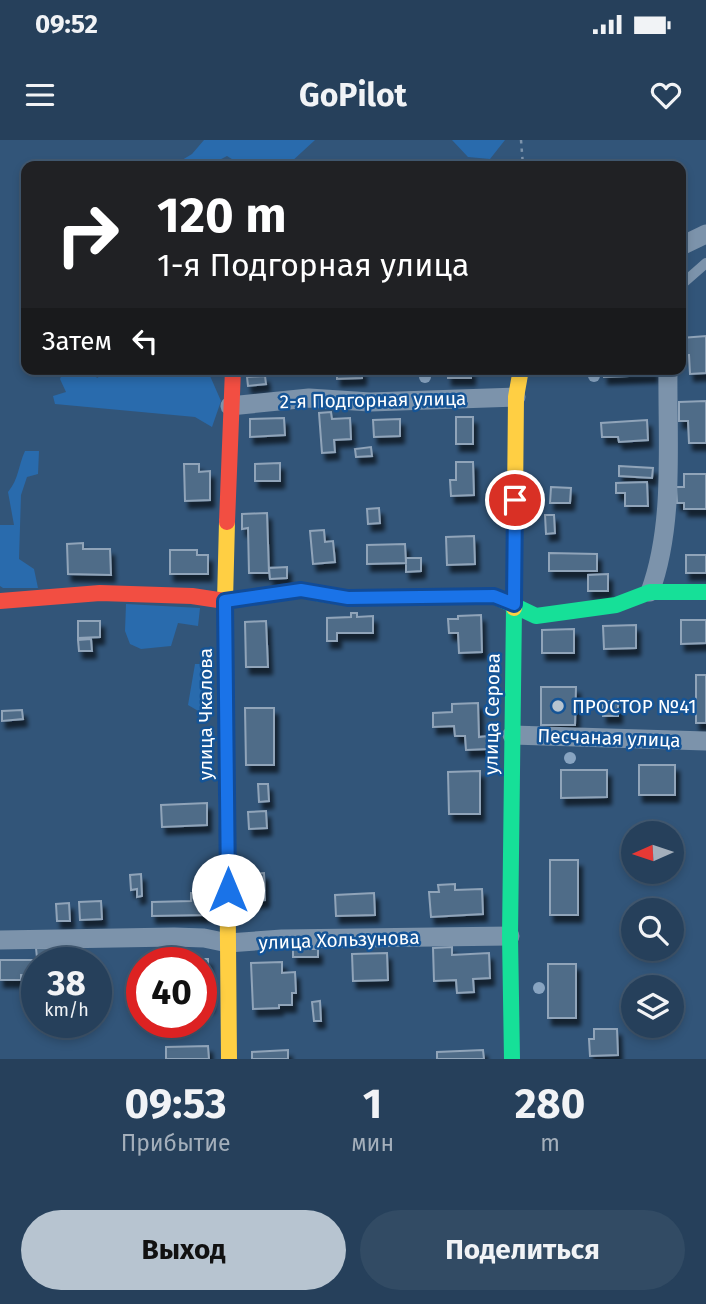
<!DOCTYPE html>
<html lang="ru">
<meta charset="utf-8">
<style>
body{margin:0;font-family:"Fira Sans",sans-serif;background:#324b64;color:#f1f3f6;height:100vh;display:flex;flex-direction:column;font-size:26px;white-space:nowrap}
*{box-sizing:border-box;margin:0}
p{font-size:23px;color:#a4afbb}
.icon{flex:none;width:38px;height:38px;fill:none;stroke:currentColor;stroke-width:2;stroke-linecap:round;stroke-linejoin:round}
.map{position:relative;height:919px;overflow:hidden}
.details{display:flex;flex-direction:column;background:#26405b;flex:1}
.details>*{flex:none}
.top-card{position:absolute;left:21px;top:21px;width:665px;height:214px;border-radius:14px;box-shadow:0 4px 10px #0003,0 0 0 2px #425971;background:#202124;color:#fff;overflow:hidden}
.needle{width:46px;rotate:267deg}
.buttons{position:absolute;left:621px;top:681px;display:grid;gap:14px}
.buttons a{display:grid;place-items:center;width:63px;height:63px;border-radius:50%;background:#26405b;box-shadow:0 4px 10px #0003,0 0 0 2px #425971;font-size:35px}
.speed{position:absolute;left:21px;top:807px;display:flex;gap:14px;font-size:35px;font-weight:700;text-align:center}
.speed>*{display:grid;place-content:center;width:91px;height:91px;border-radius:50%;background:#26405b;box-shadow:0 4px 10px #0003,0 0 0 2px #425971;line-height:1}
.speed small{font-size:18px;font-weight:400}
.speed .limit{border:10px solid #d22;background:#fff;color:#111}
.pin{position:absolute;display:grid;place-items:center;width:60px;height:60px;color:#fff;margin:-30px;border:4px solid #fff;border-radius:50%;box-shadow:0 2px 7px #0007}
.me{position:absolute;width:77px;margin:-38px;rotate:0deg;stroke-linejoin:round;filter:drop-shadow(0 0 5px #0008)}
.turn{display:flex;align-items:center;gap:24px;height:147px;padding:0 21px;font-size:32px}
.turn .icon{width:91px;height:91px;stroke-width:2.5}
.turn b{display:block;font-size:49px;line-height:60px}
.then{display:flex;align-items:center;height:66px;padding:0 21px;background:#0003;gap:14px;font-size:26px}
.eta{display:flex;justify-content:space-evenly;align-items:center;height:119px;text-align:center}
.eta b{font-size:42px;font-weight:700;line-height:49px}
.cta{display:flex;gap:14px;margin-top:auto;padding:14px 21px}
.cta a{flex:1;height:80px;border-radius:42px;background:#b7c4d0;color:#111;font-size:28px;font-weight:700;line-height:80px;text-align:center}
.cta a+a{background:#324b64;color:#f1f3f6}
.status{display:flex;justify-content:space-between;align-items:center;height:49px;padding:0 35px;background:#26405b;direction:ltr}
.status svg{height:19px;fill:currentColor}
header{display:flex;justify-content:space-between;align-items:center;height:91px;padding:0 21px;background:#26405b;font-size:32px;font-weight:700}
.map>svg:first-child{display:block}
.green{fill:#296bad}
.building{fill:#506c88;stroke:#90a4b9;stroke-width:2;filter:url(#shadow)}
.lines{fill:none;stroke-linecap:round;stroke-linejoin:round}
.path{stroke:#7c93ab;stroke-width:2.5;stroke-dasharray:3.5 5;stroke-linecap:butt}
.lane{stroke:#7c93ab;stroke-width:10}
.street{stroke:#7c93ab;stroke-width:19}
.fast{stroke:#16e098;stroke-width:16}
.slow{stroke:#ffcf43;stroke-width:16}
.jam{stroke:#f24e42;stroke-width:16}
.tree{fill:#88a4c1}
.route-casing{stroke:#114b97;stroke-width:18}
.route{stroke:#1a73e8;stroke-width:12}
.poi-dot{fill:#b7c4d0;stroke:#155496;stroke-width:2.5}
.labels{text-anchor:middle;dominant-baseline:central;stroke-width:5;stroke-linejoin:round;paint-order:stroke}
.street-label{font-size:19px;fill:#fff;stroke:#155496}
.poi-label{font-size:19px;fill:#fff;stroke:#155496;text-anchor:start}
</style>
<div class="status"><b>09:52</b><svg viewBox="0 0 49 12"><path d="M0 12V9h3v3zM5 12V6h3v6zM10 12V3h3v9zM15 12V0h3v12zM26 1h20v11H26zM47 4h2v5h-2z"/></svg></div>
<header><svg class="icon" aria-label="menu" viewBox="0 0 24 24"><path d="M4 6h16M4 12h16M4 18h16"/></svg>GoPilot<svg class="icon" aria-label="heart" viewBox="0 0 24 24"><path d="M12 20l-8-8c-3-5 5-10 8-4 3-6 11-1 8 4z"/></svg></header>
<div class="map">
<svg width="706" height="919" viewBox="0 0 706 919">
<defs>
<filter id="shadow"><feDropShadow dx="4" dy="7" stdDeviation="2" flood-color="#0009"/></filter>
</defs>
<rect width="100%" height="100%" fill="#325579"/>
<!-- green -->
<path class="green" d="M204 0H315L290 23 273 26H231L235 21 227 16 208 26H172L192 14Z
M452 0H505L490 19 468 17Z
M64 229H90L97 238 111 229H207L221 261 212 287 195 277 55 264 53 256 66 252 60 239Z
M25 311H39L38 334 27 337 21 355 19 419 34 429 38 448H3L0 446V385H14L8 352C19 339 18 326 25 311Z
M126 464 200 468 198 486 178 483 171 506 141 509 130 504 125 491Z
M195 524H211L213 571 200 572 188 565Z"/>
<!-- building -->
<path class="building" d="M706 196V233L690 234 689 215H681V198Z
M337 229H362V238L337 239Z
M448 229H471V238H448Z
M604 229H653V235L604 237Z
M265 236 266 244 248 246 247 237Z
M706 261V303H689L688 281H679V262Z
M331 272 332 279 350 278 351 299 334 300 335 312 322 313 319 273Z
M456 277H473V304H456Z
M284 278 285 295 250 297V279Z
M400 279V296L374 297 373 280Z
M647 280 648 300 619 302 618 297H602L601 283Z
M371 307 372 316 356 317 355 309Z
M456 322H473L474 355 451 356 450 340H456Z
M280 323V341H255V324Z
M184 324H199V332L210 331V360L185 361Z
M619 326 653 328 652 338 619 336Z
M684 334H706V369H684V363H677L676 347H684Z
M647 342 648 366H625V353H616V343Z
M551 347 571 348 570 363H550Z
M379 368 380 383 368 384 367 369Z
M267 373 269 433H249L248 388 242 389V374Z
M545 375H554L555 393 546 394Z
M324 390 325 402 333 401 335 422 313 424 310 391Z
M474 396 475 424 447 425 446 397Z
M83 403V409H110L111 435 68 434 67 404Z
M405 404 406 423 367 424V405Z
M170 410H197V415H208V434H170Z
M549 413 597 414V431H549Z
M686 415H706V433H686Z
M406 418H421V431L406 432Z
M287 427V438L270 439 269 428Z
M608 434V451H588V435Z
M351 473H357V477L373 476V493H337V501H327V478L351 477Z
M481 475 482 512 459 513 458 493H449L448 479H458V476Z
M681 480H706V503L681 504Z
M78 481H100V497L78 498Z
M266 481 268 527H246L245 482Z
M636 485V508L604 509 603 486Z
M574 489V513H542V490Z
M91 499 92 511H79L78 500Z
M696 535H706V583H696Z
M541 547H576L575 585H541Z
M603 561H618V576H603Z
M478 563 479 597 487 596 488 609 466 610 465 596H455L454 586 433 587V573L452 572V564Z
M245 568H274V625H246Z
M22 570 23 579 2 581V571Z
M639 625H675V655H639Z
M561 630H607V657L561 658Z
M480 631V674H449L448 632Z
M258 644H268L269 661 259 662Z
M207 663V685L162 687 161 665Z
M266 671 267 688 249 689 248 672Z
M550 720H578V775H550Z
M264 733 265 760 249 761 248 734Z
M141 734 142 756 137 757V749L131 750 130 735Z
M455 744V750L482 749 483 774 431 777 429 752H439L438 745Z
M191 753H204L205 775 152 776V762L191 761Z
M374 753 375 775 336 776 335 755Z
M101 761 102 779 80 780 79 762Z
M69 763 70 781H57L56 764Z
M452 807V815L489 813 490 838 473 839 474 852 457 853 456 840 434 841 433 808Z
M36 808H52V817L37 818Z
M293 809H318V817H293Z
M387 813 388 840 353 841 352 814Z
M185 819H208V845H201V822H185Z
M0 820H37V835H21V840H0Z
M282 822V833L295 832 296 853H292V865H279V868L253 869 251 823Z
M548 824H576V878H548Z
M201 849H209L210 865 201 866Z
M320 861 321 881H314L312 862Z
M594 889H617L618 915 590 916 589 899H594Z
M208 906 209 919H166V907Z
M288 910V919H252V912Z
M483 910 484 919H437V912Z"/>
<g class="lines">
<!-- path -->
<path class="path" d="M521 0 523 26"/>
<!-- lane -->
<path class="lane" d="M681 145 706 123"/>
<!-- street -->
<path class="street" d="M681 106 706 94
M230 266 309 258 370 262 516 257
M650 452C675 384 667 301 668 229
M512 595 706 601
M0 800 174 797 204 798 228 803 282 799 510 796"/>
<!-- fast -->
<path class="fast" d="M317 453 348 458 494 456 536 476 616 465 650 452H706
M512 919 510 796 514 468"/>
<!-- slow -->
<path class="slow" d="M227 382 225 461 229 919
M514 468 516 257 521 229"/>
<!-- jam -->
<path class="jam" d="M227 382 233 229
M0 461 100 453 192 456 225 461 301 450 317 453"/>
</g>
<!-- trees -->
<g class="tree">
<circle cx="594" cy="236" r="6"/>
<circle cx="425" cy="237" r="6"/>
<circle cx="570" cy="618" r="6"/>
<circle cx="539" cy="848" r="6"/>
</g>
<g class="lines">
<!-- route casing -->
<g class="route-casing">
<path id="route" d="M228 750 225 461 301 450 348 458 494 456 514 464 515 360"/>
</g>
<!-- route -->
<use href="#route" class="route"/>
</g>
<!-- markers -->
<circle class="poi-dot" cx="558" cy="566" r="7"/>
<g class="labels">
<!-- street labels -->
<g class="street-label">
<text transform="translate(373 260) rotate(-1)">2-я Подгорная улица</text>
<text transform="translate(205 574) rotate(-90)">улица Чкалова</text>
<text transform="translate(492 574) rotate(-89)">улица Серова</text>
<text transform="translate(609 598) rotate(2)">Песчаная улица</text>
<text transform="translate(339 800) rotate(-2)">улица Хользунова</text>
</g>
<!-- poi labels -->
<g class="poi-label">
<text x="572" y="566">ПРОСТОР №41</text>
</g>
</g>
</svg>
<div class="buttons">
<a><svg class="needle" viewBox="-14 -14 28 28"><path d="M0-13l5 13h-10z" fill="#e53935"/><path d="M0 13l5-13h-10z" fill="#a4afbb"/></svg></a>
<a><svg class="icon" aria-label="search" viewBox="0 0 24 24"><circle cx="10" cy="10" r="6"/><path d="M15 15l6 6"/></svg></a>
<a><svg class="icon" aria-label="layers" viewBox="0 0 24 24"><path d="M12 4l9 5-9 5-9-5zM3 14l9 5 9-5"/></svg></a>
</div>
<div class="speed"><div>38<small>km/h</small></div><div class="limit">40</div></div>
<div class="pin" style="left:515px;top:360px;background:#d93025"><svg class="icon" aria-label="arrive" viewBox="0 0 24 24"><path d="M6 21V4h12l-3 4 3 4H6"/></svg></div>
<svg class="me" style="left:228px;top:750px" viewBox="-20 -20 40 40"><circle r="19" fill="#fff"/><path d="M0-13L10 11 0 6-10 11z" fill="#1a73e8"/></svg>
<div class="top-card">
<div class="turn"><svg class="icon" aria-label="right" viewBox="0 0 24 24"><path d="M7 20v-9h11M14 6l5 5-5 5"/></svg><div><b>120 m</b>1-я Подгорная улица</div></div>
<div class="then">Затем<svg class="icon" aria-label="left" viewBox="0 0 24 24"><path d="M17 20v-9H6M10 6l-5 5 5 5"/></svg></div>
</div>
</div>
<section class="details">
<div class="eta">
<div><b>09:53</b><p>Прибытие</p></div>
<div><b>1</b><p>мин</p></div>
<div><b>280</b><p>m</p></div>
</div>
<div class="cta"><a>Выход</a><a>Поделиться</a></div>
</section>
